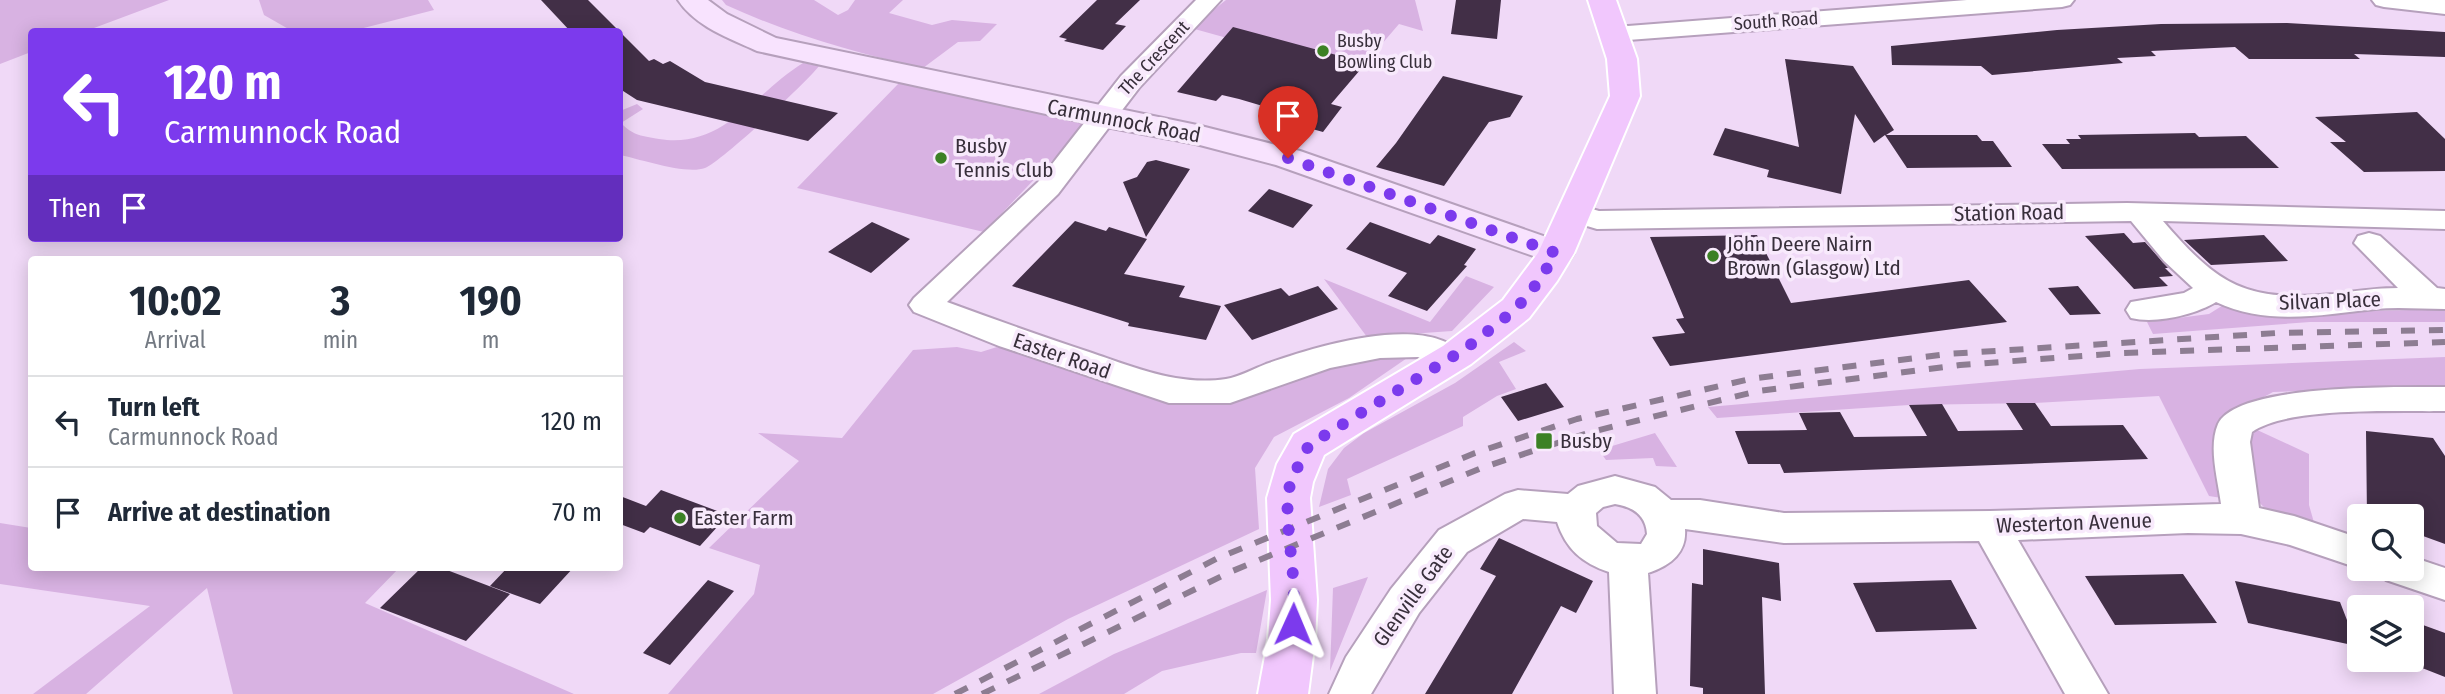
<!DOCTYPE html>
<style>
body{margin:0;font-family:"Fira Sans Condensed",sans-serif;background:#f2f2f3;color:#1f2937;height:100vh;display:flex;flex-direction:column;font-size:26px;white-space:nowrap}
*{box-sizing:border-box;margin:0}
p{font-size:23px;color:#747a83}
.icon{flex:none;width:38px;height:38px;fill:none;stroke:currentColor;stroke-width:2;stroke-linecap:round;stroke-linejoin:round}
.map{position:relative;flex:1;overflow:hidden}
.panel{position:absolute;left:28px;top:256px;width:595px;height:315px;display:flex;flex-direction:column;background:#fff;border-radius:7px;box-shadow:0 4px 18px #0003}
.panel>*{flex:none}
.guide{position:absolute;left:28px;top:28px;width:595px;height:214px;border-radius:7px;box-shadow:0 4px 18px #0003;background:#7c3aed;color:#fff;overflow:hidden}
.fabs{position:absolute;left:2347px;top:504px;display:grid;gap:14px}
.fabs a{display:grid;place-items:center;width:77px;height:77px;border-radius:7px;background:#fff;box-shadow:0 4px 18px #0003;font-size:35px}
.pin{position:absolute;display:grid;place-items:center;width:60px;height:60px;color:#fff;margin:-72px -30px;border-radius:50% 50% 50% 0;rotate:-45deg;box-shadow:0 0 7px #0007}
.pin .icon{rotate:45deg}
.me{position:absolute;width:77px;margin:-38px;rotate:1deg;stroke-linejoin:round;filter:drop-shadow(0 0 5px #0008)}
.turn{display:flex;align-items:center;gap:24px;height:147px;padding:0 21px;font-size:32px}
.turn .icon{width:91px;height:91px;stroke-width:2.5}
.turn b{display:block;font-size:49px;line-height:60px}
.then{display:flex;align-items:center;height:66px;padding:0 21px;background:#0003;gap:14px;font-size:26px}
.eta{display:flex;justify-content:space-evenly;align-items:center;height:119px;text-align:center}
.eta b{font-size:42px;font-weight:700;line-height:49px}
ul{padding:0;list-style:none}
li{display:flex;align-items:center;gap:21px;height:91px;padding:0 21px;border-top:2px solid #e0e1e3}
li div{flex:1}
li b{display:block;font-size:26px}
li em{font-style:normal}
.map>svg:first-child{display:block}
.green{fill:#d8b2e2}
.building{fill:#422f47}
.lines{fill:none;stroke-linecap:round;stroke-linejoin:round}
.street-casing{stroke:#b6a0bc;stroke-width:4}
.secondary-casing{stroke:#b6a0bc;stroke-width:4}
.primary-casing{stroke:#fff;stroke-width:4}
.street{fill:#fff;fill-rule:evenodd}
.secondary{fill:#f8e3fe;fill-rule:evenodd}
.primary{fill:#f1c7fd;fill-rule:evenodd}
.rail{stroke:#8d7d92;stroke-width:6;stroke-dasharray:14 14;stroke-linecap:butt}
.route{stroke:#7c3aed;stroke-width:12;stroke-dasharray:0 21.6}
.poi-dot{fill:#3c8125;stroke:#f8eafc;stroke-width:2.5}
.labels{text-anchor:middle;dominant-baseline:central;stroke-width:7;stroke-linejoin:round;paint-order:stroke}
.far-street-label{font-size:18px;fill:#382f3b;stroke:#f8eafc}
.far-poi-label{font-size:18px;fill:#382f3b;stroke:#f8eafc;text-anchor:start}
.street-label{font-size:21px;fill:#382f3b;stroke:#f8eafc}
.poi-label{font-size:21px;fill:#382f3b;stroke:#f8eafc;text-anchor:start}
</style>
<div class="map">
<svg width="2445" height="694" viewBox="0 0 2445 694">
<rect width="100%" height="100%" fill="#f0d9f7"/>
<!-- green -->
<path class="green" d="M0 0H169L86 31 32 32 31 52 0 64Z
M259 0H428L434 10 348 32 292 31 264 15Z
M722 0H814L838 15 848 10 855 0H903L889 13 932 25 952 20 997 24 980 41 958 42 923 68C856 53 789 34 726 5Z
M1226 0H1415L1423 31 1399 24 1356 74 1191 28Z
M803 63 819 66C807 82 721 162 705 168 686 175 640 159 620 155V111L637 104 643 109 621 123C633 136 643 136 659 139 722 150 756 92 803 63Z
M899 83 1085 122 1084 127 984 232 797 188Z
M1466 276 1494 287 1452 331 1367 337 1324 279 1430 322Z
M2225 304 2342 312 2445 309V322H2310L2153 334 2147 322 2209 314Z
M1514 342 1526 351 1499 362 1516 389 1497 396 1463 417V426L1347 479 1351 495 1319 507 1328 469 1344 448 1364 433 1455 383Z
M957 347 981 352 997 347 1039 357 1150 396 1315 373 1372 358 1410 356 1349 398 1274 437 1255 468 1259 529 1068 619 933 694H668L754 594 760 565 709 548 799 461 758 433 842 438 913 350Z
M2445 357V387L2273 392 2238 411 2228 499 2209 496 2159 396 2035 403 1909 405 1717 418 1708 407 2140 369Z
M2255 429 2309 454V505L2315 526C2301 521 2280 518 2268 510 2243 493 2244 454 2255 429Z
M1655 433 1677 467 1656 466 1653 458 1606 460 1599 450Z
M0 523 31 528 32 567H400L365 603 574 694H233L207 588 86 694H33L150 606 0 584Z
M1368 577 1330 671 1333 588Z
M1267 590 1256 653H1241L1162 671 1124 694H1039L1114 654Z"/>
<!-- building -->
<path class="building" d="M541 0H588L649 61 654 59 663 64 670 61 705 82 838 113 808 141 637 100 620 89V32H571Z
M1097 0H1140L1115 24 1126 26 1103 50 1064 41 1067 39 1059 37Z
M1456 0H1501L1497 39 1451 34Z
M2287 23 2445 32V57L2354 54 2360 59H2249L2235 47 2151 51 2156 56 2117 58 2123 63 1992 75 1981 66 1892 65 1891 46 2057 30 2161 24Z
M1233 27 1366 63 1331 104 1342 107 1323 132 1284 121 1290 114 1239 99 1222 95 1216 101 1177 92Z
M1785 59 1853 66 1894 130 1886 135H1977L1982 141H1993L2012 167 1907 168 1885 135 1874 143 1855 114 1841 194 1767 177 1769 170 1713 155 1725 128 1799 147Z
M1443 76 1523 96 1510 117 1489 122 1444 186 1376 167 1396 143Z
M2417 112 2445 139V171L2364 172 2330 142H2346L2315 117Z
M2195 133 2199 137 2246 136 2279 168 2062 169 2042 144H2070L2066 139H2081L2078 135Z
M1156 160 1190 169 1146 237 1123 182 1137 177 1147 162Z
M1269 189 1313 205 1293 228 1248 211Z
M1075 221 1106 231 1109 227 1147 239 1124 274 1185 286 1179 297 1221 306 1206 340 1128 326 1129 323 1012 286Z
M872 222 910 239 871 273 828 252Z
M1370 222 1430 244 1438 235 1476 249 1464 265 1467 266 1427 311 1388 296 1407 273 1346 249Z
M2124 233 2133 243 2145 242 2168 268H2165L2173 276 2159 277 2168 286 2134 289 2085 236Z
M1757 235 1791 303 1969 280 2007 322 1670 366 1652 337 1685 333 1676 319 1684 318 1650 237Z
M2264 235 2288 261 2211 265 2184 240Z
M1318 286 1338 309 1252 340 1224 305 1281 288 1289 296Z
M2078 286 2101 314 2070 315 2048 288Z
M1546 383 1564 407 1518 421 1501 397Z
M2006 403H2035L2051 426 2123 425 2148 459 1784 473 1780 464H1748L1735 431 1807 430 1799 413 1840 412 1854 437 1927 436 1909 405 1942 404 1958 431 2023 430Z
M2366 431 2433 438 2445 456V544L2412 532V516H2367Z
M661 490 728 515 700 546 650 527 644 533 620 524V496L646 506Z
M1499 538 1593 581 1576 613 1561 606 1512 694H1425L1496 576 1480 569Z
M1703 549 1779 563 1781 601 1762 597 1765 694H1703V688L1690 686 1692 583 1703 585Z
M422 567H439L510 594 466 641 380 608Z
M508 567H574L540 604 490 586Z
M2183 574 2217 623 2115 625 2085 576Z
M708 580 734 591 670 665 643 653Z
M1951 580 1977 629 1876 632 1853 583Z
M2235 581 2340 602 2357 646 2248 623Z
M2412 621 2445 633V677L2412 664Z"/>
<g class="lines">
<!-- street casing -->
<g class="street-casing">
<path id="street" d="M1196 0H1221L1139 88 1058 194 947 302C996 320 1044 337 1092 353 1136 368 1179 386 1226 379 1239 377 1253 369 1266 364 1311 348 1435 308 1466 360L1461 368 1449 372 1418 357 1380 358 1330 368 1230 403H1169L999 346 914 312 909 305 914 298 1038 182 1121 76Z
M1967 0H2074L2070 5 2062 7 1615 41 1606 39 1603 34 1606 29 1615 27Z
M2372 0H2445V14L2384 7 2376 5Z
M2127 203 2445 211V229L2163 221C2219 286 2246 302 2333 294 2355 291 2376 288 2398 288L2354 243 2358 236 2369 233 2380 236 2437 288 2445 289V309C2422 309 2398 307 2375 309 2322 315 2267 326 2216 302 2194 315 2156 324 2131 318L2126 310 2131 302 2184 293 2193 288 2164 261 2131 221 1597 229 1564 219 1559 213 1564 207 1574 204 1599 211Z
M2445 387V411C2398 412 2288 406 2252 432L2250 442 2259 508 2294 516 2359 538 2361 569 2290 545 2241 534 2188 533 2018 540 2108 694H2065L1979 541 1784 543 1685 529C1687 554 1669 566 1648 573L1656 694H1614L1609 572C1582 563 1566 549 1557 522L1523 519 1467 552 1419 613 1371 694H1329L1346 657 1391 589 1439 530 1505 494 1518 490 1568 494 1578 486 1615 476 1655 487 1671 500H1700L1784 513 1990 511 2221 504C2218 480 2208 447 2218 424 2237 383 2403 387 2445 387ZM1615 504C1633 507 1646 515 1647 534L1641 544 1617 543 1597 526 1596 513 1603 507Z
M2412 557 2445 568V600L2386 580 2381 569H2412Z"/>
</g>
<!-- secondary casing -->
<g class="secondary-casing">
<path id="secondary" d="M678 0H708L727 14 776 38 1197 125 1300 151 1569 245 1574 253 1569 261 1556 264 1276 165 1196 144 1101 126 757 51C729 38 696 27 678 0Z"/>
</g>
<!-- primary casing -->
<g class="primary-casing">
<path id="primary" d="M1588 0H1616L1637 59 1640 96 1574 253 1557 281 1529 318 1471 364 1324 455 1313 482 1310 498 1317 600 1315 640 1308 694H1258L1268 640 1271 600 1267 498 1277 464 1294 434 1443 346 1503 300 1538 253 1610 96 1607 59Z"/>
</g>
<!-- street -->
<use href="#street" class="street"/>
<!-- secondary -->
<use href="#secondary" class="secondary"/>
<!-- primary -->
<use href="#primary" class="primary"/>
<!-- rail -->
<path class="rail" d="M955 694 1218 558 1475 453 1577 419 1750 379 1947 354 2277 333 2445 330
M982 694 1230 572 1484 467 1591 432 1758 391 1960 365 2122 353 2445 342"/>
</g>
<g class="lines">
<!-- route -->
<path class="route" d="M1288 158 1556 253 1539 281 1516 309 1465 349 1309 445 1290 482 1287 514 1294 586 1293 624"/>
</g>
<!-- markers -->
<g class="poi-dot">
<circle cx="1323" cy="51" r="7"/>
<circle cx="941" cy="158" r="7"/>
<circle cx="1713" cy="256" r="7"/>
<rect x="1535" y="432" width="18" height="18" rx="3.5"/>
<circle cx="680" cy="518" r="7"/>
</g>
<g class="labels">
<!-- far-street labels -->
<g class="far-street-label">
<text transform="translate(1776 21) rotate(-4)">South Road</text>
<text transform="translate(1154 58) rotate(-47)">The Crescent</text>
</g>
<!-- far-poi labels -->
<g class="far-poi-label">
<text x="1337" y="41">Busby<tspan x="1337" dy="21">Bowling Club</tspan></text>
</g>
<!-- street labels -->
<g class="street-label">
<text transform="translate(1124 121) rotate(11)">Carmunnock Road</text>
<text transform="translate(2009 213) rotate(-1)">Station Road</text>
<text transform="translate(2330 301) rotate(-2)">Silvan Place</text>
<text transform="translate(1062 356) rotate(19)">Easter Road</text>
<text transform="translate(2074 523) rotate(-2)">Westerton Avenue</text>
<text transform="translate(1413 596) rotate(-54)">Glenville Gate</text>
</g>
<!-- poi labels -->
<g class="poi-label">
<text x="955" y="146">Busby<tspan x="955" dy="24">Tennis Club</tspan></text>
<text x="1727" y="244">John Deere Nairn<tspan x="1727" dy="24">Brown (Glasgow) Ltd</tspan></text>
<text x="1560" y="441">Busby</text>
<text x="694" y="518">Easter Farm</text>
</g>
</g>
</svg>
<div class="fabs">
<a><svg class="icon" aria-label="search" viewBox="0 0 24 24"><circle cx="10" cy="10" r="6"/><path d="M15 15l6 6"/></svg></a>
<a><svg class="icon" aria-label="layers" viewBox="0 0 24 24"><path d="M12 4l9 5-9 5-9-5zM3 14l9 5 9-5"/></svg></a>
</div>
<div class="pin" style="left:1288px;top:158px;background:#d93025"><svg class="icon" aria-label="arrive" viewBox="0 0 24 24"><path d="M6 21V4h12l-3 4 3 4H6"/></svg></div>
<svg class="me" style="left:1293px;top:624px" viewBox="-20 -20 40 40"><path d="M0-17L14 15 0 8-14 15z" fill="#7c3aed" stroke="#fff" stroke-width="4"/></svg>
<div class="guide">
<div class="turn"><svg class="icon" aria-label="left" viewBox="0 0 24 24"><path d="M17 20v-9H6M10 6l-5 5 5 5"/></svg><div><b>120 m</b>Carmunnock Road</div></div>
<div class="then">Then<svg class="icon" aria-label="arrive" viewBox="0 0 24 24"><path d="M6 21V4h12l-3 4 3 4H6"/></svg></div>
</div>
<section class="panel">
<div class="eta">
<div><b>10:02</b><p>Arrival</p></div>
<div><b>3</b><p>min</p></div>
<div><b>190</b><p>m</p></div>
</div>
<ul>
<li><svg class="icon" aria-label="left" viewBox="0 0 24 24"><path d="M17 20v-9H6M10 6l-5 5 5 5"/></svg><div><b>Turn left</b><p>Carmunnock Road</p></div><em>120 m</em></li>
<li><svg class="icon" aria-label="arrive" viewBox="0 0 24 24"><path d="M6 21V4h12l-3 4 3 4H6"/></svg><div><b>Arrive at destination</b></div><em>70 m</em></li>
</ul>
</section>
</div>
